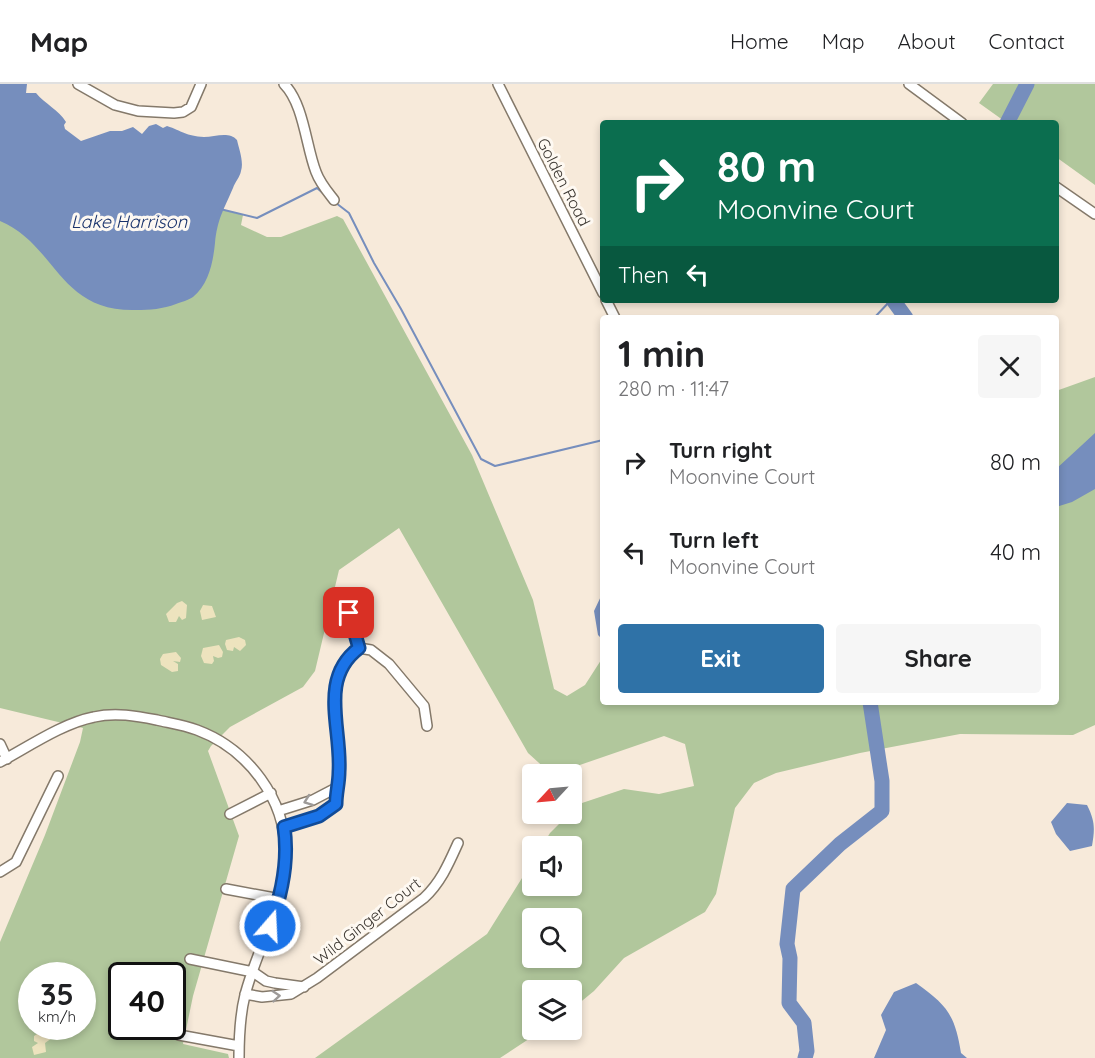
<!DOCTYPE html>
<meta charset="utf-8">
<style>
body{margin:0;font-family:Quicksand,sans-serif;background:#f6f6f6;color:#202124;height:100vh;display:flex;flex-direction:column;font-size:22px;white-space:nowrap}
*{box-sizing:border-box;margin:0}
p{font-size:20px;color:#757577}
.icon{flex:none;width:33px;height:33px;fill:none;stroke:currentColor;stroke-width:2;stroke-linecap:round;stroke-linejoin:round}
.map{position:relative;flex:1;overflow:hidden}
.side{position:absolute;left:600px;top:231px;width:459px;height:390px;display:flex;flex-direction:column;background:#fff;border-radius:6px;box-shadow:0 3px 9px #0003}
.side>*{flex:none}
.top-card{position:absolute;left:600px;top:36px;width:459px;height:183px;border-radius:6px;box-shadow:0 3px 9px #0003;background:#0b6e4f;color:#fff;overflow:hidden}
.needle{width:39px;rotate:244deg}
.tools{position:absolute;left:522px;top:680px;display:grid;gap:12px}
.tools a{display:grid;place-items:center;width:60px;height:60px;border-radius:6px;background:#fff;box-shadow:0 3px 9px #0003;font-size:30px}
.speed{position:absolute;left:18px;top:878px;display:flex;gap:12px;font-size:30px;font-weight:700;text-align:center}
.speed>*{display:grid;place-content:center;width:78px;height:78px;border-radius:50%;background:#fff;box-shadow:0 3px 9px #0003;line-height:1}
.speed small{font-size:15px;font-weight:400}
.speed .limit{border:3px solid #111;border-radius:9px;background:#fff;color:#111}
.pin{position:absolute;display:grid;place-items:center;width:51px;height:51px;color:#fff;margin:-26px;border-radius:12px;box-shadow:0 3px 9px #0006}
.me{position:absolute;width:66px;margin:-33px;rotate:19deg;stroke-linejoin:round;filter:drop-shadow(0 0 4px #0008)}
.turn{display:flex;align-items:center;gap:21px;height:126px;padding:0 18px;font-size:27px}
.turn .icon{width:78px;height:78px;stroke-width:2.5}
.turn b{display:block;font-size:42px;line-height:51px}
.then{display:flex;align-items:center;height:57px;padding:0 18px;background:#0003;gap:12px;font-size:22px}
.round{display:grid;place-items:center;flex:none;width:63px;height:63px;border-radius:6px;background:#f6f6f6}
.head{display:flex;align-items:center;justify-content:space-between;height:102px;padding:0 18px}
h1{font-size:36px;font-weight:700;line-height:45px}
.cta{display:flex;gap:12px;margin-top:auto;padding:12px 18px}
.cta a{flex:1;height:69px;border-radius:6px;background:#2f72a7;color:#fff;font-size:24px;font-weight:700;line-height:69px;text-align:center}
.cta a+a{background:#f6f6f6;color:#202124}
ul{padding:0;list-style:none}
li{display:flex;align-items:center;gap:18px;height:90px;padding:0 18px}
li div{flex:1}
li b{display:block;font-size:22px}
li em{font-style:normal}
header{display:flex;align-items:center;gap:36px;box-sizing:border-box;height:84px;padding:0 30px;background:#fff;border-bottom:2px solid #e0e0e0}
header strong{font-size:28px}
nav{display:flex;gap:33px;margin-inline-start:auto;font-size:21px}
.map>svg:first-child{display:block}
.green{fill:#b1c79c;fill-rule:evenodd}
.sand{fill:#ede3be}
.water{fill:#768ebd}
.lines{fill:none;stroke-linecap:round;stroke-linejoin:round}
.stream{stroke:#768ebd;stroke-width:2}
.river{stroke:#768ebd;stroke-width:15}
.minor-casing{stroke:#84796a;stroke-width:12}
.minor{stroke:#fff;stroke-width:9}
.oneway{stroke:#9d9a98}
.route-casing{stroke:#114b97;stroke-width:15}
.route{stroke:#1a73e8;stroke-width:10}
.labels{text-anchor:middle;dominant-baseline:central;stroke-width:6;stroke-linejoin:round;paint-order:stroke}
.street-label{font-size:16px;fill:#3b3630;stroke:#fef9f2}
.water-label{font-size:18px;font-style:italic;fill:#18326c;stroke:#fef9f2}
</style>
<header>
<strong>Map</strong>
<nav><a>Home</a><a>Map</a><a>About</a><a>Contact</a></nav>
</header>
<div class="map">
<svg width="1095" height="974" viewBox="0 0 1095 974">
<rect width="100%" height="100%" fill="#f7eada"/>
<!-- green -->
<path class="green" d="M993 0H1095V101L1056 73V39H1007L979 19Z
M0 72 243 131 241 141 267 153H281L337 132 343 135 472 371 533 516 554 605 567 612 585 601 603 573V618H1056V307L1095 293V641L1073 651 960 650 860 669 776 689 754 699 735 724 716 810 705 828 624 874 594 907 572 925V906H532V945H544L500 974H315L487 850 532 778V801H572V762H542L550 749 579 720 624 705 659 710 694 702 685 660 664 652 574 683 549 688 528 669 399 444 339 486 315 587 303 603 230 643 211 662 208 667 239 752 193 912 183 960 228 970 229 974H0V858L45 751 80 658 83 644 0 624ZM532 834H572V873H532ZM32 891H82V942H32ZM122 891H172V942H122Z"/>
<!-- sand -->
<path class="sand" d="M182 517 187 521 186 534 182 536 179 532 176 538H169L166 530 177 519Z
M203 521 212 522 216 533 202 536 200 527Z
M239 553 245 556 246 561 240 567 234 563 233 567 227 566 225 560 226 556Z
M219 561 223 568 222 573 218 574 213 572 214 577 212 580 204 579 201 572 203 564Z
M176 568 181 574 180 578 173 577 178 580V587L172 588 161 581 160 575 163 570Z
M45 945 51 947 52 954 45 959 46 968 34 971 32 963 38 959 34 957V952Z"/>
<!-- water -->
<path class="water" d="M0 0H27L26 9H36C45 20 59 26 66 38L64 41 65 45 81 57 110 47H122L133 43 142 50 149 42 156 40 163 44 167 42C182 47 186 52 204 53 215 53 229 47 237 56 239 65 244 78 241 87 240 93 235 98 233 104 224 125 217 136 215 159 213 178 209 200 193 213 189 216 181 218 176 220 163 225 150 226 136 226 58 228 57 161 0 137Z
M1095 349V405L1072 418 1056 423V385Z
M603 508V556L598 551 594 527Z
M1067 719 1087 721C1095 737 1095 744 1092 762L1070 767 1056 750 1051 738Z
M916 899C947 921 955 931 961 969L967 974H874L886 946 881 931 894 908Z"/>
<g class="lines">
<!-- stream -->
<path class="stream" d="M336 119 349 129 374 179 401 225 481 375 495 382 603 356
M220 125 257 134 317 104 324 110
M874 234 891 216"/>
<!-- river -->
<path class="river" d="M1007 39 1027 0
M893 216 906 234
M805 974 807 967 804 939 789 919 790 874 787 860 793 805 840 760 882 727V697L870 618"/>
<!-- minor casing -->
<g class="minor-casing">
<path id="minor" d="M78 0 115 21 138 27 174 29 183 28 191 23 201 0
M284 0C304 20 306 63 316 88 320 99 327 107 334 116
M498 0 603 209
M909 0 962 39
M1056 103 1095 130
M606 216 615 234
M344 512 359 564
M0 660 7 675
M0 678C28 663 63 639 94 633 115 628 137 632 157 636 170 639 184 641 197 646 248 665 287 716 285 771 283 826 258 861 245 911 240 931 239 953 239 974
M278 727 313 716 336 704
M230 730 271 709
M284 743 319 732 336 720C336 709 339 699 339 688 342 644 318 595 359 564L371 566 389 580 424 622 427 642
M0 788 16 778 58 692
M226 805 280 815
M190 875 253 888 266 897 275 899 304 903
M245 910 262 913 291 910 317 894 424 814C441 798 449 779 458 759
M179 951 239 962"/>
</g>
<!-- minor -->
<use href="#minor" class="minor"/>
</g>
<!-- one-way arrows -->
<defs><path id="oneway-chevron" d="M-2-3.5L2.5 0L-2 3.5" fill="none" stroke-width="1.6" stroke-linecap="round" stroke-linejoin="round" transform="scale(1.5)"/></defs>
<g class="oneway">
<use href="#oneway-chevron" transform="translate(308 717) rotate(160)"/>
<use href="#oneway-chevron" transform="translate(276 912) rotate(-5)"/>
</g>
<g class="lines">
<!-- route casing -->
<g class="route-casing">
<path id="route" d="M270 842C282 810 289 777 284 743L319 732 336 720C336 709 339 699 339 688 342 644 318 595 359 564L349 529"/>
</g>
<!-- route -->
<use href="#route" class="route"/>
</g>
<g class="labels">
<!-- street labels -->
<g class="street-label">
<text transform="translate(564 98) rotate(63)">Golden Road</text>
<text transform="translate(367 837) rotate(-38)">Wild Ginger Court</text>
</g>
<!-- water labels -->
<g class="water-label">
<text x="129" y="137">Lake Harrison</text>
</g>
</g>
</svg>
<div class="tools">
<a><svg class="needle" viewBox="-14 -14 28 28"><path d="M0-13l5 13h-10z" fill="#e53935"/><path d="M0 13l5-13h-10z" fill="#757577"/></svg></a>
<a><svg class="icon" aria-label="sound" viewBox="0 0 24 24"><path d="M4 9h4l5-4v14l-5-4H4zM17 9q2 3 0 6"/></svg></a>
<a><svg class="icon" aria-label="search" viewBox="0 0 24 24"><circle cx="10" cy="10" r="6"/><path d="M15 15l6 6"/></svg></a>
<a><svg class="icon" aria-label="layers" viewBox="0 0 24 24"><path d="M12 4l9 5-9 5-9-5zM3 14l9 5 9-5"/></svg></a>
</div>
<div class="speed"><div>35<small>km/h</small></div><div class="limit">40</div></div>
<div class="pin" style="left:349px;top:529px;background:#d93025"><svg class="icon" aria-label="arrive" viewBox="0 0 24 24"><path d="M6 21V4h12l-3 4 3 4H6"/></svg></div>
<svg class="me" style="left:270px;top:842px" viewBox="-20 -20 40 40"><circle r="17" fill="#1a73e8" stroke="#fff" stroke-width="3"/><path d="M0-11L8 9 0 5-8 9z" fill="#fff"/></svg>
<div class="top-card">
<div class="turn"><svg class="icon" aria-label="right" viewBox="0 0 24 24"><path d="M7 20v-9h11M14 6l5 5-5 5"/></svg><div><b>80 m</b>Moonvine Court</div></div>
<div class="then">Then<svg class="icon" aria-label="left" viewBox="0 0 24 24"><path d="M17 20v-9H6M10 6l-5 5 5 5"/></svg></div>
</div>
<section class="side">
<div class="head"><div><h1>1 min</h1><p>280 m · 11:47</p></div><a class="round"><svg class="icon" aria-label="close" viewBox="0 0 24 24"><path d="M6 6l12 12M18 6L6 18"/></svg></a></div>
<ul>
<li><svg class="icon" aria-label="right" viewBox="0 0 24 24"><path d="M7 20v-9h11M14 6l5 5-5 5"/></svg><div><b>Turn right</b><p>Moonvine Court</p></div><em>80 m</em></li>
<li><svg class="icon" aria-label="left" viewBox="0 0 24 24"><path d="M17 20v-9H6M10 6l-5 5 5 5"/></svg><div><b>Turn left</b><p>Moonvine Court</p></div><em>40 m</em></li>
</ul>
<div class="cta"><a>Exit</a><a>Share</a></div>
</section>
</div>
